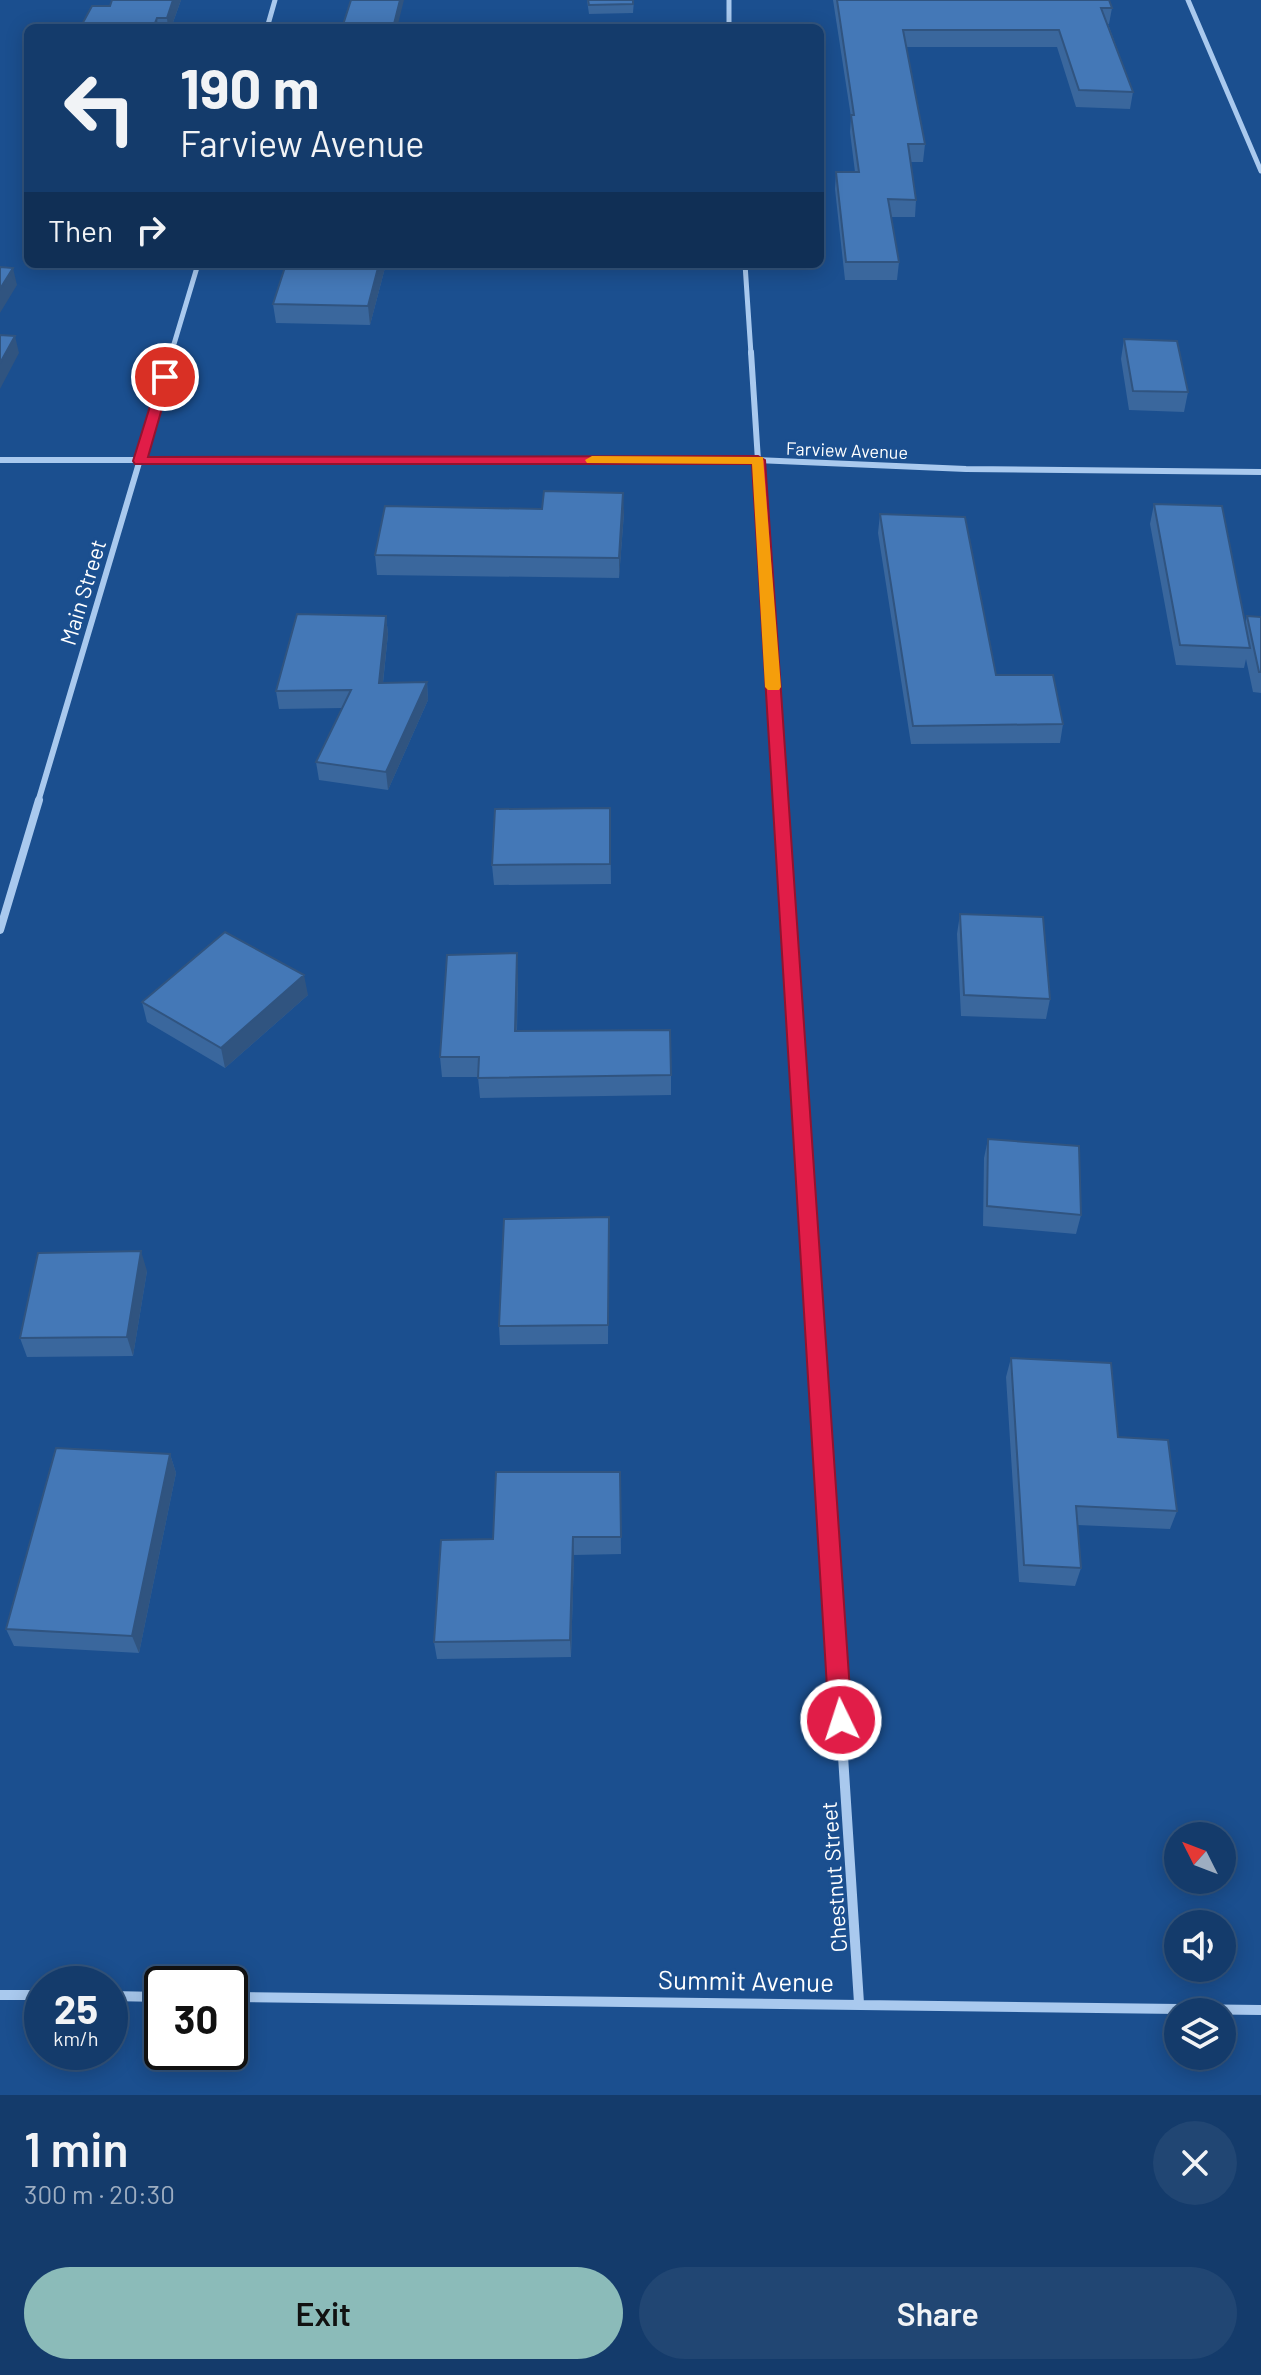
<!DOCTYPE html>
<meta charset="utf-8">
<style>
body{margin:0;font-family:Barlow,sans-serif;background:#214673;color:#f1f3f6;height:100vh;display:flex;flex-direction:column;font-size:30px;white-space:nowrap}
*{box-sizing:border-box;margin:0}
p{font-size:26px;color:#9dadc1}
.icon{flex:none;width:44px;height:44px;fill:none;stroke:currentColor;stroke-width:2;stroke-linecap:round;stroke-linejoin:round}
.map{position:relative;height:2095px;overflow:hidden}
.side{display:flex;flex-direction:column;background:#143b6b;flex:1}
.side>*{flex:none}
.banner{position:absolute;left:24px;top:24px;width:800px;height:244px;border-radius:12px;box-shadow:0 4px 20px #0003,0 0 0 2px #33557e;background:#143b6b;color:#f1f3f6;overflow:hidden}
.needle{width:52px;rotate:312deg}
.controls{position:absolute;left:1164px;top:1822px;display:grid;gap:16px}
.controls a{display:grid;place-items:center;width:72px;height:72px;border-radius:50%;background:#143b6b;box-shadow:0 4px 20px #0003,0 0 0 2px #33557e;font-size:40px}
.speed{position:absolute;left:24px;top:1966px;display:flex;gap:16px;font-size:40px;font-weight:700;text-align:center}
.speed>*{display:grid;place-content:center;width:104px;height:104px;border-radius:50%;background:#143b6b;box-shadow:0 4px 20px #0003,0 0 0 2px #33557e;line-height:1}
.speed small{font-size:20px;font-weight:400}
.speed .limit{border:4px solid #111;border-radius:12px;background:#fff;color:#111}
.pin{position:absolute;display:grid;place-items:center;width:68px;height:68px;color:#fff;margin:-34px;border:4px solid #fff;border-radius:50%;box-shadow:0 2px 8px #0007}
.me{position:absolute;width:88px;margin:-44px;rotate:356deg;stroke-linejoin:round;filter:drop-shadow(0 0 6px #0008)}
.turn{display:flex;align-items:center;gap:28px;height:168px;padding:0 24px;font-size:36px}
.turn .icon{width:104px;height:104px;stroke-width:2.5}
.turn b{display:block;font-size:56px;line-height:68px}
.then{display:flex;align-items:center;height:76px;padding:0 24px;background:#0003;gap:16px;font-size:30px}
.round{display:grid;place-items:center;flex:none;width:84px;height:84px;border-radius:42px;background:#214673}
.overview{display:flex;align-items:center;justify-content:space-between;height:136px;padding:0 24px}
h1{font-size:48px;font-weight:600;line-height:60px}
.cta{display:flex;gap:16px;margin-top:auto;padding:16px 24px}
.cta a{flex:1;height:92px;border-radius:48px;background:#8bbbb9;color:#111;font-size:32px;font-weight:600;line-height:92px;text-align:center}
.cta a+a{background:#214673;color:#f1f3f6}
.map>svg:first-child{display:block}
.lines{fill:none;stroke-linecap:round;stroke-linejoin:round}
.street-far3{stroke:#a9c9ee;stroke-width:5}
.street-far2{stroke:#a9c9ee;stroke-width:6}
.street-far1{stroke:#a9c9ee;stroke-width:8}
.street{stroke:#a9c9ee;stroke-width:10}
.wall{fill:#3a679d}
.shaded-wall{fill:#305480}
.building{fill:#4478b7;stroke:#305480;stroke-width:2}
.route{fill:#e11d48;stroke:#92132f;stroke-width:2}
.slow{fill:#f59e0b}
.labels{text-anchor:middle;dominant-baseline:central;stroke-width:6;stroke-linejoin:round;paint-order:stroke}
.far-street-label{font-size:18px;fill:#fff;stroke:#1b4f8f}
.street-label{font-size:22px;fill:#fff;stroke:#1b4f8f}
.near-street-label{font-size:26px;fill:#fff;stroke:#1b4f8f}
</style>
<div class="map">
<svg width="1261" height="2095" viewBox="0 0 1261 2095">
<rect width="100%" height="100%" fill="#1b4f8f"/>
<g class="lines">
<!-- street-far3 -->
<path class="street-far3" d="M729 0V28
M1188 0 1261 171
M267 28 275 0
M745 264 751 354
M171 354 198 264"/>
<!-- street-far2 -->
<path class="street-far2" d="M751 352 780 802
M0 460H758L966 469 1261 472
M38 802 172 352"/>
<!-- street-far1 -->
<path class="street-far1" d="M780 800 818 1372
M0 930 39 800"/>
<!-- street -->
<path class="street" d="M818 1370 859 2003
M0 1995H42
M110 1996 162 1997
M230 1997 1261 2010"/>
</g>
<!-- wall -->
<path class="wall" d="M181 0 171 28H80L110 6Z
M587 0H634L633 13 589 14Z
M833 0H1109L1112 8 1109 24H1108L1133 92 1130 109 1076 107 1057 47H906L925 144 923 162H910L916 200 915 217H891L899 262 897 280H845L835 189 836 172H855L850 132 851 117Z
M386 264 370 325 276 323 273 304Z
M1124 339 1188 392 1184 412 1129 410 1121 359Z
M1154 504 1245 624 1247 616 1261 617V693L1253 692 1246 659 1244 668 1176 665 1150 524Z
M542 509 624 513 619 578 377 575 375 555Z
M880 514 996 675 1063 724 1060 743 911 744 878 533Z
M386 616 388 634 383 683 427 682 428 700 388 790 319 780 316 762 343 708 279 709 276 691Z
M610 808 611 884 494 885 492 865Z
M960 914 1050 999 1046 1019 961 1016 957 934Z
M518 974 517 1031 671 1075V1095L480 1098 478 1077H442L440 1057Z
M308 995 225 1068 147 1022 142 1002Z
M988 1139 1081 1215 1076 1234 983 1226 984 1158Z
M609 1217 608 1344 500 1345 499 1326Z
M147 1271 133 1356 27 1357 20 1338Z
M1011 1358 1118 1437 1177 1511 1170 1529 1077 1525 1081 1568 1075 1586 1019 1582 1006 1377Z
M170 1454 176 1473 139 1653 14 1646 6 1629Z
M620 1472 621 1554 574 1555 571 1657 437 1659 434 1642 493 1539Z"/>
<!-- shaded-wall -->
<path class="shaded-wall" d="M173 0H181L171 28H168L167 18Z
M400 0H404L397 28H393Z
M157 18 158 28H153Z
M379 264H386L370 325 368 306Z
M13 268 17 285 0 313V289Z
M15 336 19 353 0 389V363Z
M623 493 624 513 619 578V558Z
M386 616 388 634 381 700 379 683Z
M427 682 428 700 388 790 386 772Z
M517 953 518 974 516 1051 515 1031Z
M304 975 308 995 225 1068 221 1048Z
M141 1251 147 1271 133 1356 127 1337Z
M170 1454 176 1473 139 1653 132 1636Z
M573 1537 574 1555 571 1657 570 1640Z"/>
<!-- building -->
<path class="building" d="M112 0H173L167 18H157L153 28H80L92 6H110Z
M351 0H400L393 28H342Z
M588 0H633V4L589 5Z
M837 0H1109L1112 8H1101L1133 92 1079 90 1059 30H903L925 144H908L916 200 888 199 899 262H846L836 172H859L851 115H854Z
M286 264H379L368 306 273 304Z
M0 267 13 268 0 289Z
M0 335 15 336 0 363Z
M1124 339 1177 341 1188 392 1133 391Z
M544 491 623 493 619 558 375 555 385 506 542 509Z
M1154 504 1222 506 1250 648 1180 645Z
M880 514 965 517 996 675H1053L1063 724 913 726Z
M297 614 386 616 379 683 427 682 386 772 316 762 351 690 276 691Z
M1247 616 1261 617V672H1259Z
M610 808V864L492 865 495 809Z
M960 914 1043 917 1050 999 964 995Z
M225 932 304 975 221 1048 142 1002Z
M517 953 515 1031 670 1030 671 1075 478 1078 479 1057H440L447 955Z
M988 1139 1079 1146 1081 1215 987 1206Z
M609 1217 608 1325 499 1326 504 1219Z
M141 1251 127 1337 20 1338 38 1253Z
M1011 1358 1111 1363 1118 1437 1168 1440 1177 1511 1076 1506 1081 1568 1024 1565Z
M56 1448 170 1454 132 1636 6 1629Z
M496 1472H620L621 1537H573L570 1640 434 1642 441 1540 493 1539Z"/>
<!-- route -->
<path class="route" d="M160 374 171 377 148 457 758 456 765 460 852 1720 849 1728 841 1731 832 1728 829 1720 752 464H135L133 461Z"/>
<!-- slow -->
<path class="slow" d="M592 456 763 457 781 687 779 690H768L765 687 752 464 587 463 585 460Z"/>
<g class="labels">
<!-- far-street labels -->
<g class="far-street-label">
<text transform="translate(847 450) rotate(2)">Farview Avenue</text>
</g>
<!-- street labels -->
<g class="street-label">
<text transform="translate(82 592) rotate(-73)">Main Street</text>
<text transform="translate(833 1877) rotate(-94)">Chestnut Street</text>
</g>
<!-- near-street labels -->
<g class="near-street-label">
<text transform="translate(746 1980) rotate(1)">Summit Avenue</text>
</g>
</g>
</svg>
<div class="controls">
<a><svg class="needle" viewBox="-14 -14 28 28"><path d="M0-13l5 13h-10z" fill="#e53935"/><path d="M0 13l5-13h-10z" fill="#9dadc1"/></svg></a>
<a><svg class="icon" aria-label="sound" viewBox="0 0 24 24"><path d="M4 9h4l5-4v14l-5-4H4zM17 9q2 3 0 6"/></svg></a>
<a><svg class="icon" aria-label="layers" viewBox="0 0 24 24"><path d="M12 4l9 5-9 5-9-5zM3 14l9 5 9-5"/></svg></a>
</div>
<div class="speed"><div>25<small>km/h</small></div><div class="limit">30</div></div>
<div class="pin" style="left:165px;top:377px;background:#d93025"><svg class="icon" aria-label="arrive" viewBox="0 0 24 24"><path d="M6 21V4h12l-3 4 3 4H6"/></svg></div>
<svg class="me" style="left:841px;top:1720px" viewBox="-20 -20 40 40"><circle r="17" fill="#e11d48" stroke="#fff" stroke-width="3"/><path d="M0-11L8 9 0 5-8 9z" fill="#fff"/></svg>
<div class="banner">
<div class="turn"><svg class="icon" aria-label="left" viewBox="0 0 24 24"><path d="M17 20v-9H6M10 6l-5 5 5 5"/></svg><div><b>190 m</b>Farview Avenue</div></div>
<div class="then">Then<svg class="icon" aria-label="right" viewBox="0 0 24 24"><path d="M7 20v-9h11M14 6l5 5-5 5"/></svg></div>
</div>
</div>
<section class="side">
<div class="overview"><div><h1>1 min</h1><p>300 m · 20:30</p></div><a class="round"><svg class="icon" aria-label="close" viewBox="0 0 24 24"><path d="M6 6l12 12M18 6L6 18"/></svg></a></div>
<div class="cta"><a>Exit</a><a>Share</a></div>
</section>
